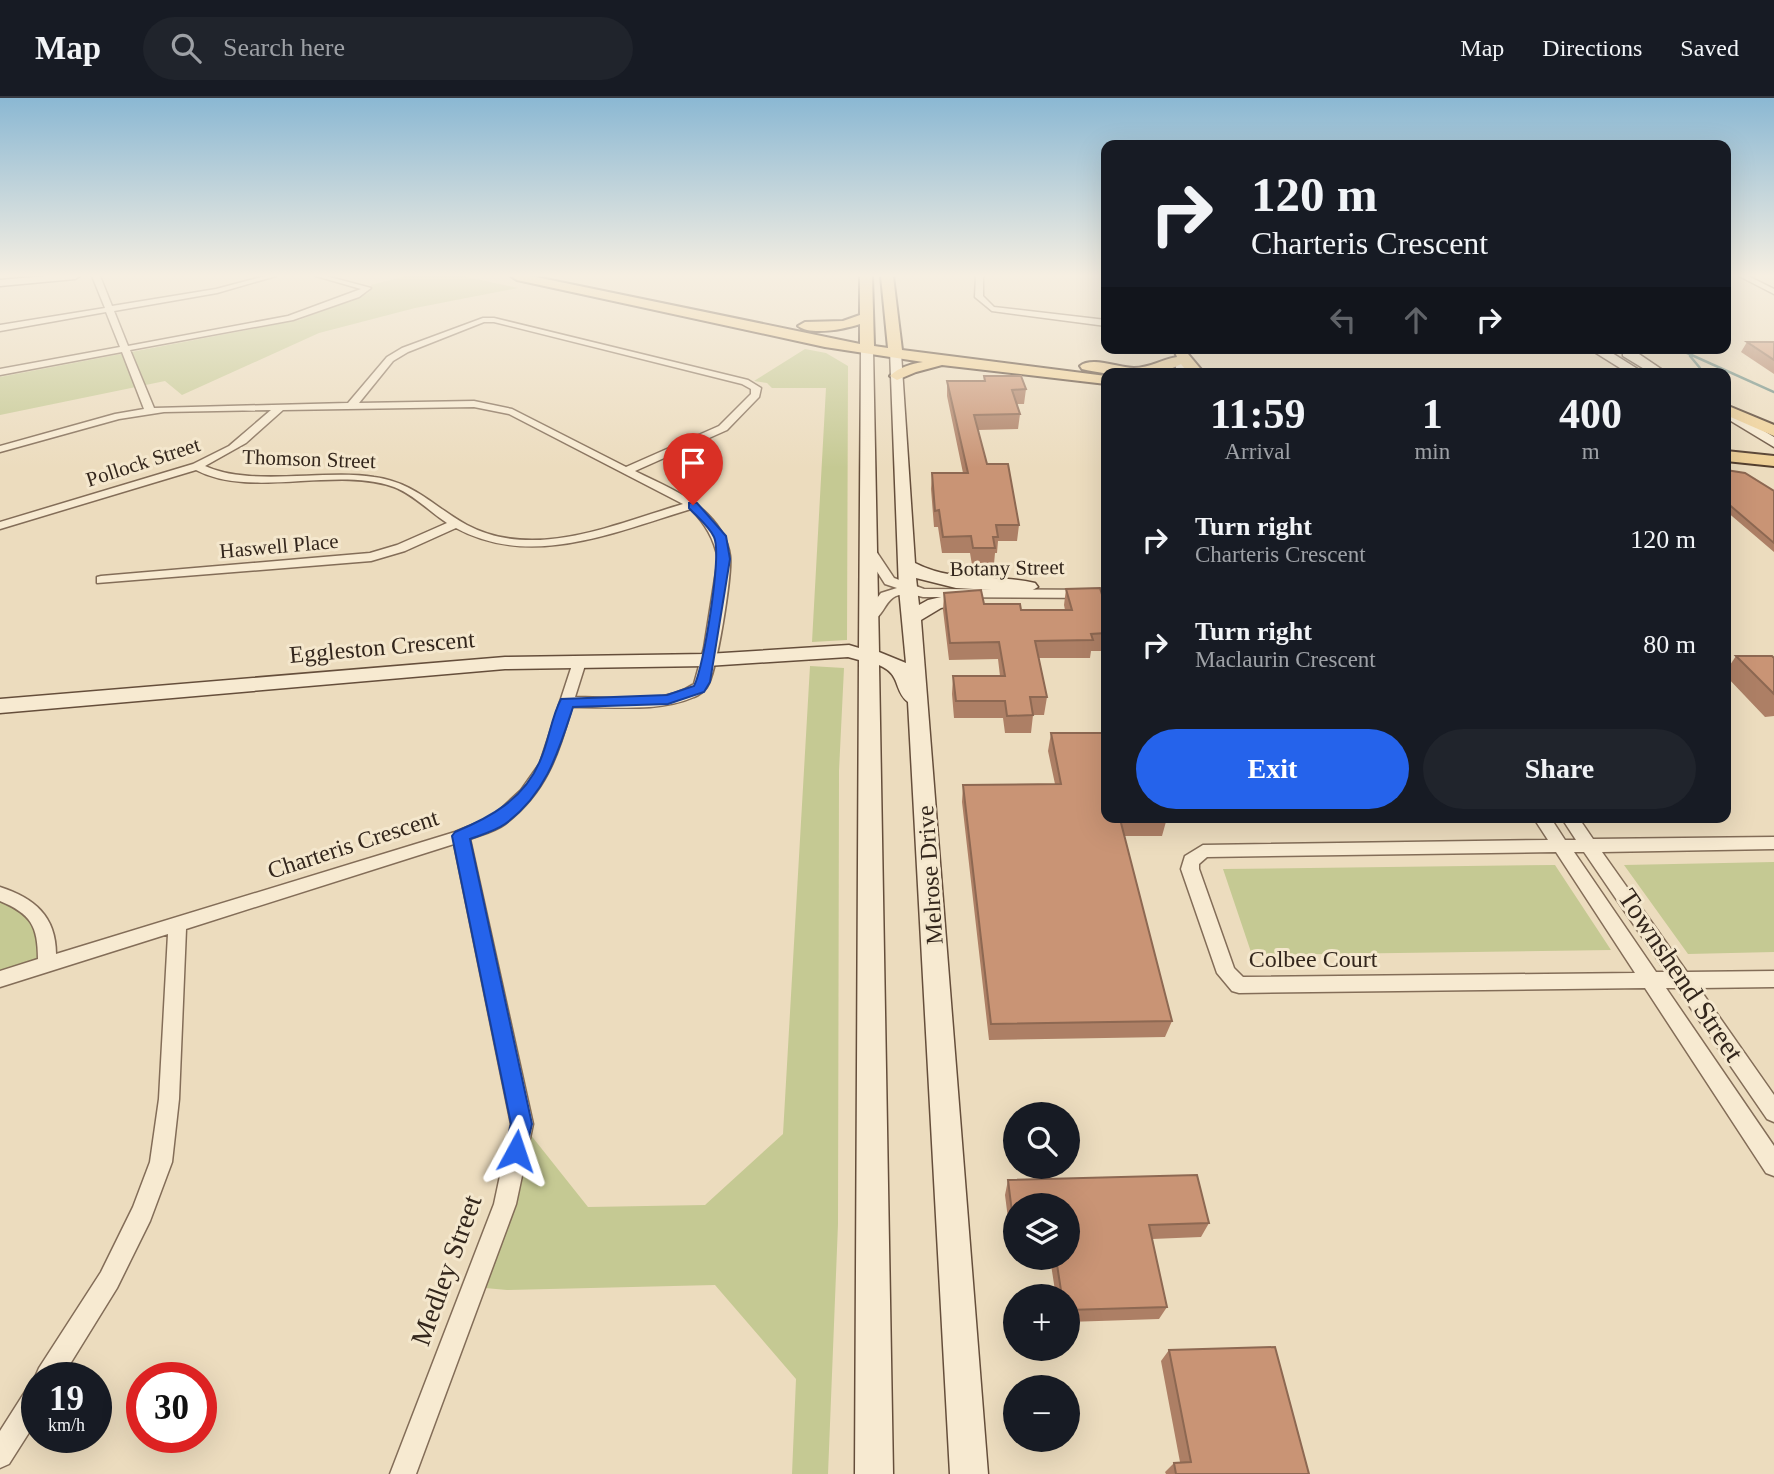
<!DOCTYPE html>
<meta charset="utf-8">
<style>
body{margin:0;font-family:Georgia,serif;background:#20242c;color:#f1f3f6;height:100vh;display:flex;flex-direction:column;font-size:26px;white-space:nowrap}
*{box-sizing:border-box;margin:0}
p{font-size:23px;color:#9ea1a6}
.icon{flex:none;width:38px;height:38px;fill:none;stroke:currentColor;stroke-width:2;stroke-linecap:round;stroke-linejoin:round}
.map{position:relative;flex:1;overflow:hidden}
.sheet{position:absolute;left:1101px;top:270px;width:630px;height:455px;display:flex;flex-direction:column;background:#171b24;border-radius:14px;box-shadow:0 7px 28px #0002}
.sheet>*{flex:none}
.banner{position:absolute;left:1101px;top:42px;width:630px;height:214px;border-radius:14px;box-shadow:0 7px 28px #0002;background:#171b24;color:#f1f3f6;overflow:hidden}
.controls{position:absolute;left:1003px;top:1004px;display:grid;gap:14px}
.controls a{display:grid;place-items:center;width:77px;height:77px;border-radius:50%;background:#171b24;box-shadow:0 7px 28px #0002;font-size:35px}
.speed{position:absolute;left:21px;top:1264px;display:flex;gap:14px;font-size:35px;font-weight:700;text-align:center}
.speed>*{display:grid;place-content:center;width:91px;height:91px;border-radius:50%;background:#171b24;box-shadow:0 7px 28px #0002;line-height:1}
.speed small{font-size:18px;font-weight:400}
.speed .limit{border:10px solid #d22;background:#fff;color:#111}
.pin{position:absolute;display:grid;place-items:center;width:60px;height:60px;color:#fff;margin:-72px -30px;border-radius:50% 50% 50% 0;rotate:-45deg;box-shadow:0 0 7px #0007}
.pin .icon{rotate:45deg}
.me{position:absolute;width:77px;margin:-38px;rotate:5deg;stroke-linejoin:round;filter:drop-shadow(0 0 5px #0008)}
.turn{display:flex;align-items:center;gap:24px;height:147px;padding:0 35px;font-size:32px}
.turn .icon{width:91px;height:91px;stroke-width:2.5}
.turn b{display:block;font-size:49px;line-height:60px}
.lanes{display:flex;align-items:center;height:66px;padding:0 35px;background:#0003;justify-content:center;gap:35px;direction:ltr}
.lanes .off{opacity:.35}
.eta{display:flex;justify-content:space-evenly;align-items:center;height:119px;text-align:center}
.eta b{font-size:42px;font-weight:600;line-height:49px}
.button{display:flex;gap:14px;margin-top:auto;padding:14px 35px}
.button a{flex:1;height:80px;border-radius:42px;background:#2563eb;color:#fff;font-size:28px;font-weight:600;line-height:80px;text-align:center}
.button a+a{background:#20242c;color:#f1f3f6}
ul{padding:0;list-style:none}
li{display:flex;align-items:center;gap:21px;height:105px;padding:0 35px}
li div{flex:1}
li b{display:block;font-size:26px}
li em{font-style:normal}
header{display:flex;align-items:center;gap:42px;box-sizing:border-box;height:98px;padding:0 35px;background:#171b24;border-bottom:2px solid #363941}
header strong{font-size:33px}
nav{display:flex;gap:38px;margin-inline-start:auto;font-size:24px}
.search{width:490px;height:63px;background:#20242c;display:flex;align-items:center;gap:18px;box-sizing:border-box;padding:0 24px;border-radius:38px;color:#9ea1a6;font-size:26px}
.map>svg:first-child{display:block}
.green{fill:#c5c993}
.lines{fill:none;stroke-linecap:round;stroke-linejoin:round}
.stream{stroke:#698a81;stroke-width:2.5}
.street-casing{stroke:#836d58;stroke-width:3}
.secondary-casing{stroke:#654e3b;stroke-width:3}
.primary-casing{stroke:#513c2c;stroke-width:4}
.street{fill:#f7ead1;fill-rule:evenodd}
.secondary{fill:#f7ead1;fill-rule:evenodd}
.primary{fill:#efd096;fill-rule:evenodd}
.wall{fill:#ad7f65}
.building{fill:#c99475;stroke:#8d6852;stroke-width:2}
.route{fill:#2563eb;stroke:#184099;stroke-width:2}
.labels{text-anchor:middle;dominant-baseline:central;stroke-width:6;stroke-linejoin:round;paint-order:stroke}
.far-street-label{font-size:21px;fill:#33261c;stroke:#f4e7cd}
.street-label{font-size:24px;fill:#33261c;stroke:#f4e7cd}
.near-street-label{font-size:28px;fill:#33261c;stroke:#f4e7cd}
</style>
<header>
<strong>Map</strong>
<div class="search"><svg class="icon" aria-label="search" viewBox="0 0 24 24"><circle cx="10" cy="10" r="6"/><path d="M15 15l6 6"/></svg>Search here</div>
<nav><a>Map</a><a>Directions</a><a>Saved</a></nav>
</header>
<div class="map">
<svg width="1774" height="1376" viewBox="0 0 1774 1376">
<rect width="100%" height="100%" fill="#ecdcbe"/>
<!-- green -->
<path class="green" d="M406 178H462L518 190 415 210 319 235 182 297 165 283 0 317V279L299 222 368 195 372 190 371 187Z
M805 251 826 255 848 268 847 542 812 544 826 290H772L767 285 754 283Z
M810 568 844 570 839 673 838 1126 828 1376H792L796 1281 715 1187 507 1192 474 1189 522 1026 588 1109 705 1107 783 1036Z
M1774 764V854L1688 856 1624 767Z
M1555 767 1611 852 1252 857 1223 771Z
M0 796 29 807 47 866 0 881Z"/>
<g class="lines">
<!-- stream -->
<path class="stream" d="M1676 250 1774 294
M1690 258 1700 270 1697 275"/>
<!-- street casing -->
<g class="street-casing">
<path id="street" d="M92 178H100L112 208 216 191 265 178H276L217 195 114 213 128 248 288 218 361 191 316 178H326L371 190 359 199 293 222 130 252 154 310 348 305 387 259 402 250 483 220H494L748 282 761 290 759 299 727 332 635 373C667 389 701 401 721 433 725 440 729 449 730 458 732 477 717 574 707 589 704 593 699 597 694 599 658 615 611 608 572 609 558 656 547 694 505 726 496 733 481 737 470 741L533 1026 516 1106 416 1376H390L494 1106 511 1026 454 746 186 831 179 1001 172 1064 150 1123 117 1190 62 1279H37V1282L35 1279 39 1270 101 1174 133 1109 150 1064 159 1001 168 836 0 889V873L38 861C38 828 31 816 0 803V789C34 800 56 818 56 856L455 734 492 719 521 692 540 665 574 561 579 560 586 564 575 599C612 599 662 608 694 586L704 550 718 461C714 440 705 426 691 411 615 434 531 471 456 430L405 453 371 463 97 485V479L101 478 370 455 397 447 447 425C430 414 413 396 394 389 335 368 251 401 196 372L0 431V424L193 366 229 348 271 312 164 314 119 321 0 354V348L115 316 144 311 122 254 0 277V271L120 249 106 214 0 233V227L105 210ZM484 224H494L742 286 751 291V296L719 328 626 369 512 311 474 303 359 305 393 263 408 254ZM474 309 509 316 683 406C615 426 535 463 467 427 434 409 414 384 374 379 324 371 250 389 205 368L246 345 283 312Z
M976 178H983V198L994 209 1106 222V228L992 213 975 199Z
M1739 178H1748L1774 191V196Z
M1179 250H1187L1185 275H1175Z
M868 446 872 447 894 480 924 491 1106 492V500L923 499C880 487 892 516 868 525L861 521 881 495 897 490 885 486 862 450Z
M1533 719H1550L1565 742H1576L1561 719H1578L1593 741 1774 739V751L1602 754 1687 874 1774 873V889L1699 890 1774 997V1024L1767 1021 1677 890H1666L1774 1048V1078L1766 1075 1645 890 1239 895 1232 893 1217 875 1181 771 1185 758 1203 747 1548 742ZM1556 754 1635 875 1243 879 1234 870 1199 771V766L1207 759ZM1574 754H1584L1666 874H1656Z
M37 1285V1322L9 1366 0 1370V1333L28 1289Z"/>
</g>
<!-- secondary casing -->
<g class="secondary-casing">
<path id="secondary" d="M45 178H80L75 181 0 188V182Z
M867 247 873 251 879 554 906 565 899 491 890 252H900L901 255 915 465C957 486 993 475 1035 485L1038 489 1029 494 956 490 916 480 919 507 928 502 972 492 981 498 978 502 941 510 921 522 988 1376H950L908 604C893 592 902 577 879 567L893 1376H855L859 562 848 559 707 568 505 571 0 615V601L505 559 707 556 849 547 859 550 861 251Z
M1588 250H1604L1644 275H1628Z
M1628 251 1633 252 1667 275H1651L1623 258V252Z
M1726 310 1774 339V349L1726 320Z"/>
</g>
<!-- primary casing -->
<g class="primary-casing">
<path id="primary" d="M511 178H531L860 246V226C845 231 811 238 798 228L805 224 843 223 860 217V178H872L874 248 888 250 881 178H893L902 252 1106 278V286L942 267 916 274 897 282 890 278C899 269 911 266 923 264L825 249 517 182Z
M1183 250 1204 275H1188L1181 266C1155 281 1111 278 1082 271L1080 268C1092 258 1119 270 1134 270 1150 270 1163 261 1177 259L1175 254Z
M1726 307 1774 327V338L1726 317Z
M1726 353 1774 358V368L1726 363Z"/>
</g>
<!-- street -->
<use href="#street" class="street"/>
<!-- secondary -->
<use href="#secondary" class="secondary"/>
<!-- primary -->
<use href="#primary" class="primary"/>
</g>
<!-- wall -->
<path class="wall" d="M1747 244H1774V276L1741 254Z
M984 278 1026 291 1024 306H1017L1020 316 1018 331 978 332 987 366 1019 427 1017 443H998L997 455H995L994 466 972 467 970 455H942L938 429H934L931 391 932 375H963L947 298V283H984Z
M1726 372 1774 393V454L1726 413Z
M1066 491 1106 510V553H1091L1090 560H1039L1047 599 1044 617H1033L1031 635H1005L1003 620H954L952 596 953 578H1000L998 561 949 562 943 512 944 495 984 506 1021 512H1065L1064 507Z
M1736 558 1774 560V618L1765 619 1726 578V573Z
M1051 635 1167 720 1162 738H1124L1172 923 1165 939 989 942 962 704 963 687 1055 686 1048 653Z
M1008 1082 1209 1125 1201 1139 1152 1141 1167 1209 1159 1221 1068 1224V1199H1056L1050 1160H1068V1108H1015V1152H1012L1005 1097Z
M1169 1252 1309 1376H1166L1165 1374 1174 1365 1180 1364 1161 1263Z"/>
<!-- building -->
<path class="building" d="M1747 244H1774V262Z
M984 278H1021L1026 291 1012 292 1020 316 974 317 987 366H1008L1019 427H996L998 439H993L995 450H973L971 438 943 439 939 412 935 413 932 375H968L947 283H985Z
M1726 372 1745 375 1774 393V445L1726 404Z
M1100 490 1106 510V535L1091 536 1093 542 1035 543 1047 599H1030L1033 617 1007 618 1005 603H956L953 578H1005L999 544 950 545 944 495 981 492 984 506H1020L1021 512H1072L1066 491Z
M1736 558H1772L1774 560V596Z
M1051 635H1106V719H1167V720L1120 721 1172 923 991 926 963 687 1061 686Z
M1197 1077 1209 1125 1149 1127 1167 1209 1068 1212V1199H1062L1056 1160H1068V1108H1015V1138L1008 1082Z
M1275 1249 1309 1376H1176L1174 1365 1191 1364 1169 1252Z"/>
<!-- sky -->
<linearGradient id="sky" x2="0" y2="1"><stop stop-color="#8bb8d3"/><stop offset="0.48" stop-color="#f6efe2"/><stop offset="1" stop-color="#f6efe2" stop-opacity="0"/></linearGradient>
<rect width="1774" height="370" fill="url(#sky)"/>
<!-- route -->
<path class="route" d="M689 405H697L726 438 730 461 710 584 704 594 668 606 573 609C558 655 546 696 505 726 495 733 481 737 470 741L532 1026 524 1060 516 1063 509 1060 505 1053 511 1026 452 738 455 734C491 719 524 701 540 663 549 643 551 620 561 601L667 597 694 588C704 569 722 456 714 439 709 428 696 418 689 410Z"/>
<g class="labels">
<!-- far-street labels -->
<g class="far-street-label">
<text transform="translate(309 361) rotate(2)">Thomson Street</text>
<text transform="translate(143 364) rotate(-18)">Pollock Street</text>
<text transform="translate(279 448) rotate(-5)">Haswell Place</text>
<text transform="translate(1007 470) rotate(-1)">Botany Street</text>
</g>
<!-- street labels -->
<g class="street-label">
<text transform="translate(382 549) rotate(-5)">Eggleston Crescent</text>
<text transform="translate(353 746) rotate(-18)">Charteris Crescent</text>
<text transform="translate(930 777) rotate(-94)">Melrose Drive</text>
<text x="1313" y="861">Colbee Court</text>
</g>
<!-- near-street labels -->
<g class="near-street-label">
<text transform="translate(1681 877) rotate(56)">Townshend Street</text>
<text transform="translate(446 1172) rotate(-70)">Medley Street</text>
</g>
</g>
</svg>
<div class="controls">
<a><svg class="icon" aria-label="search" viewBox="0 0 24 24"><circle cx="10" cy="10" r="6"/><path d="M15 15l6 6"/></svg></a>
<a><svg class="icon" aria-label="layers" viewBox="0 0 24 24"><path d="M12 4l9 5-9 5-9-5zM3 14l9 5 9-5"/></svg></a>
<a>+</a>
<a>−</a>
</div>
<div class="speed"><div>19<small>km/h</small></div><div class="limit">30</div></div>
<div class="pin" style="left:693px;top:407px;background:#d93025"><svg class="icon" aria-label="arrive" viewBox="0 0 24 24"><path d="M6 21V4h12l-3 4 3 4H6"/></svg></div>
<svg class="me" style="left:516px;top:1053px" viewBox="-20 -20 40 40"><path d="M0-17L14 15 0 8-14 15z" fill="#2563eb" stroke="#fff" stroke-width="4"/></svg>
<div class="banner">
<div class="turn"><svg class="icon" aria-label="right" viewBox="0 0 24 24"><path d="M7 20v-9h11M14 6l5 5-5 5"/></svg><div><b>120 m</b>Charteris Crescent</div></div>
<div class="lanes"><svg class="icon off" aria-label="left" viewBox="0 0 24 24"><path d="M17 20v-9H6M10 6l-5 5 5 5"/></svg><svg class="icon off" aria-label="ahead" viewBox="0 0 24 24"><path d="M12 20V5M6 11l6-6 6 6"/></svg><svg class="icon" aria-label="right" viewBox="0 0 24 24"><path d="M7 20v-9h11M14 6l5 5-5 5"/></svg></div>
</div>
<section class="sheet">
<div class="eta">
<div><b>11:59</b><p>Arrival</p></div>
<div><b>1</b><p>min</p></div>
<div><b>400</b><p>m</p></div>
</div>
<ul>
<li><svg class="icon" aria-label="right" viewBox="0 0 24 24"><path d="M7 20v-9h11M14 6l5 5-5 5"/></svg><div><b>Turn right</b><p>Charteris Crescent</p></div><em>120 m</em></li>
<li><svg class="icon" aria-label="right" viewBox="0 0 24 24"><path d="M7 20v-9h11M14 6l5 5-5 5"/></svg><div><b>Turn right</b><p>Maclaurin Crescent</p></div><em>80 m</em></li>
</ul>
<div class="button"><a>Exit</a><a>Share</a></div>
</section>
</div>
